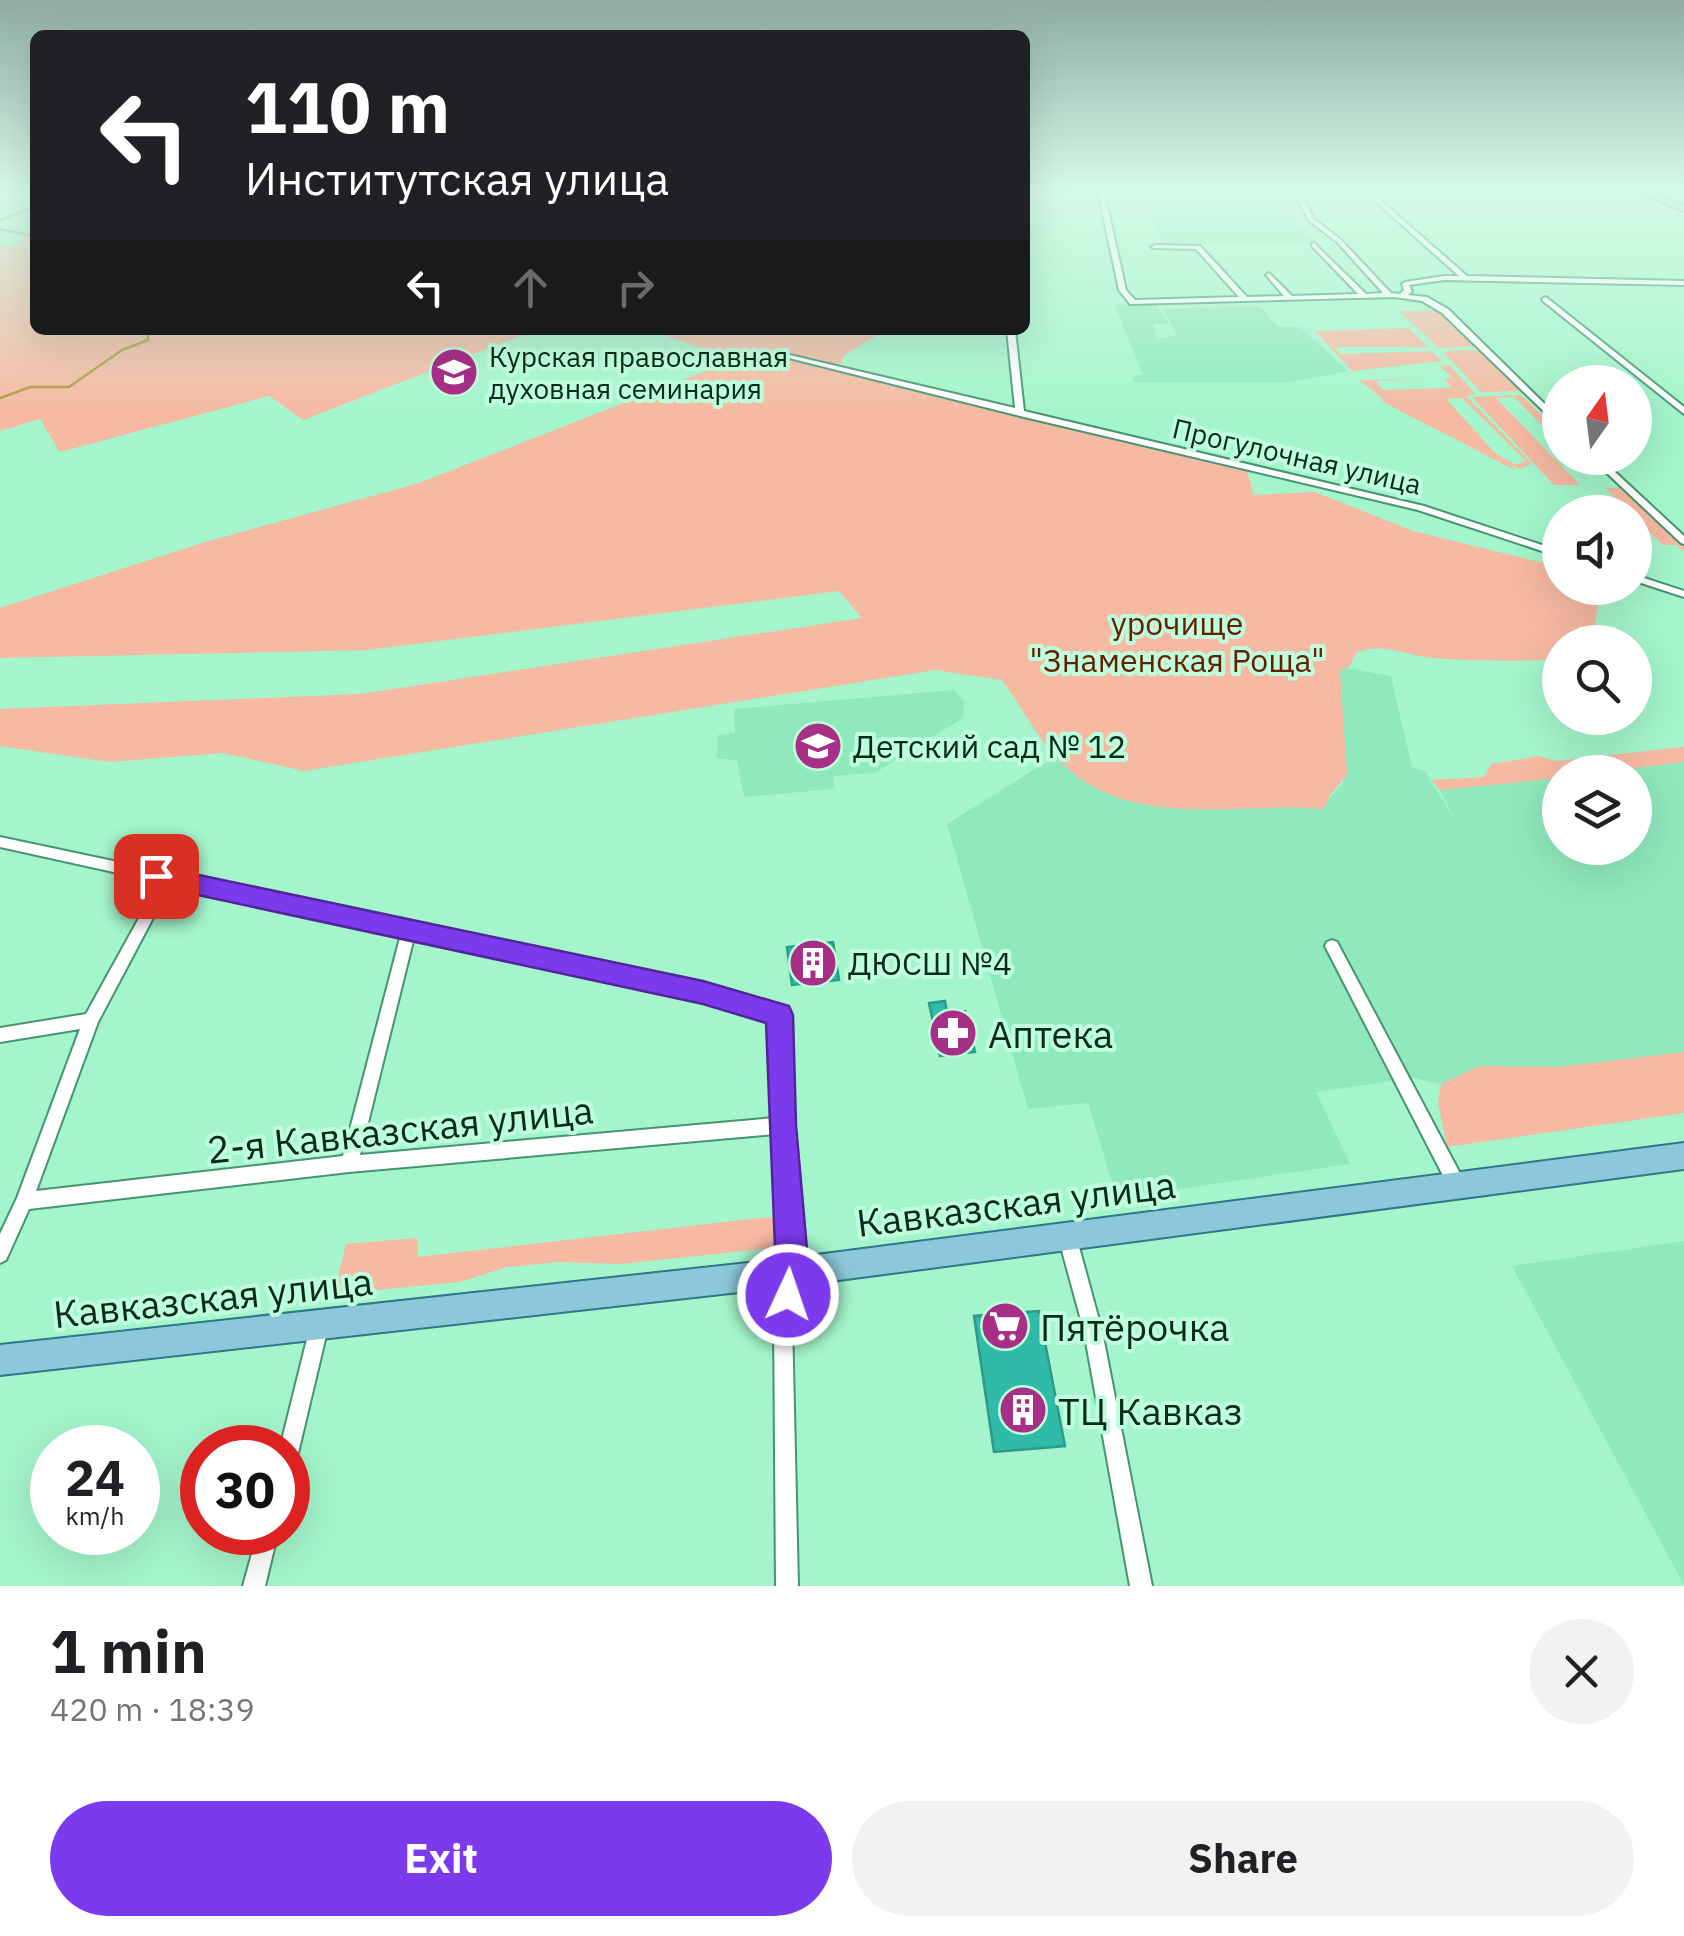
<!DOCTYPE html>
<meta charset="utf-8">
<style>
body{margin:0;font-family:"IBM Plex Sans",sans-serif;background:#f2f2f2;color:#202124;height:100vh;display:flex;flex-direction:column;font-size:38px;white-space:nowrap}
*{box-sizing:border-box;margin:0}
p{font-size:32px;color:#757577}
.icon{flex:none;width:55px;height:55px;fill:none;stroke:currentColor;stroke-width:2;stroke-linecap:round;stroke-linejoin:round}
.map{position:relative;height:1586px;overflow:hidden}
.side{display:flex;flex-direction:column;background:#fff;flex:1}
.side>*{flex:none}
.guide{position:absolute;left:30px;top:30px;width:1000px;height:305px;border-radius:15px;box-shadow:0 10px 40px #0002;background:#202124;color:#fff;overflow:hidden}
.needle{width:65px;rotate:14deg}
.fabs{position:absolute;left:1542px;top:365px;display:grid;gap:20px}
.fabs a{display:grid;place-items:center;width:110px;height:110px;border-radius:50%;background:#fff;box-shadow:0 10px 40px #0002;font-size:50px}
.speed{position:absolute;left:30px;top:1425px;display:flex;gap:20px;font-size:50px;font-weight:700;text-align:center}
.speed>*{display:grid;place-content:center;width:130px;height:130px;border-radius:50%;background:#fff;box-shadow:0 10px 40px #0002;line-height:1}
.speed small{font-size:25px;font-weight:400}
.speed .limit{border:15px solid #d22;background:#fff;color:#111}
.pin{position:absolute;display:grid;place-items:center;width:85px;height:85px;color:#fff;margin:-42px;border-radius:20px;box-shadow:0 5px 15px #0006}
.me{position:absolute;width:110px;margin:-55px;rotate:3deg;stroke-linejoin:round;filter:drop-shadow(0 0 8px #0008)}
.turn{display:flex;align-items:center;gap:35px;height:210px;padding:0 50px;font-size:45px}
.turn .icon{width:130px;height:130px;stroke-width:2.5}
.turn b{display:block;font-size:70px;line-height:85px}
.lanes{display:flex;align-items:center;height:95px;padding:0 50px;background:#0003;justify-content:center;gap:50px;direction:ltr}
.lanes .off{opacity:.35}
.round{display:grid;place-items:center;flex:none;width:105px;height:105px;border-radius:52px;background:#f2f2f2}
.overview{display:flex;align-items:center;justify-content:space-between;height:170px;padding:0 50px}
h1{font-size:60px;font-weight:700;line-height:75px}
.button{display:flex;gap:20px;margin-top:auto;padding:20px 50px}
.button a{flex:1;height:115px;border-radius:60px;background:#7c3aed;color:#fff;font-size:40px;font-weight:700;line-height:115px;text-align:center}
.button a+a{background:#f2f2f2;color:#202124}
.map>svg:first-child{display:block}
.built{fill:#90e9bd}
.green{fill:#f6b9a2;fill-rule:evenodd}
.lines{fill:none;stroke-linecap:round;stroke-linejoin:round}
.stream{stroke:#ab9d3b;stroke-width:2.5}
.building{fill:#30bba8;stroke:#2f9a8a;stroke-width:2.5}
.street-casing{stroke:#459570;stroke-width:4}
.primary-casing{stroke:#2c7987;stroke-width:4}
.street{fill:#fff;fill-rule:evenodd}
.primary{fill:#8cc8da;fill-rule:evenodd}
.route{fill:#7c3aed;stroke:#51269a;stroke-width:2.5}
.labels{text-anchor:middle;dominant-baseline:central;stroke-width:8;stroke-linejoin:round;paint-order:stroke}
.far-poi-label{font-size:28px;fill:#082b1c;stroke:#bffedc;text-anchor:start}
.far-street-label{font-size:28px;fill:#082b1c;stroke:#bffedc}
.park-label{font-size:32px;fill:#641f00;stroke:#bffedc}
.poi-label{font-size:32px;fill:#082b1c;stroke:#bffedc;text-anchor:start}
.near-poi-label{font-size:38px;fill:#082b1c;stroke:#bffedc;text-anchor:start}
.near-street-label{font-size:38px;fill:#082b1c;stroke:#bffedc}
</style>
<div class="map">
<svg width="1684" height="1586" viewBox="0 0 1684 1586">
<rect width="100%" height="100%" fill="#a4f5cb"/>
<!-- built -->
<path class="built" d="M1143 192H1262L1320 245 1162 244Z
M1156 304 1168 323 1153 324 1156 339 1177 335 1163 309 1260 306 1278 327H1300L1348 371 1291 382H1134V375H1143L1115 305Z
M1337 666 1391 676 1412 768 1425 771 1455 820 1440 790 1560 778V848H1635V772H1602L1684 762V1052L1558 1067 1480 1066 1441 1084 1414 1078 1316 1092 1350 1164 1117 1198 1088 1103 1028 1109 947 824 1059 754 1323 805 1343 784Z
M954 690 964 702 963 718 875 773 833 776 834 789 744 797 737 761 717 758 718 735 735 733 734 709Z
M1684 1241V1585L1512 1266Z"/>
<!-- green -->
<path class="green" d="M35 234V330H536L303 420 269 396 60 452 40 419 0 431V246H15L23 236Z
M1439 310 1476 346 1439 348 1399 311Z
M1409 328 1428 347H1334L1341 354 1432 351 1442 361 1352 371 1315 331Z
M648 330H886L845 355 838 367 1245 464 1254 495 1315 492 1413 531 1560 567V588H1587L1599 600 1592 640 1560 642V659C1518 662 1476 661 1434 658 1407 656 1384 642 1357 652L1349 667 1340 671 1347 775 1330 795 1324 809C1237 801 1136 831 1066 767 1041 744 1022 708 1002 680L935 670 304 771 223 753 109 762 0 746V709L360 694 862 618 839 591 367 650 0 658V608L202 543 419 483 736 359Z
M1458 350 1483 351 1523 391 1481 392 1443 352Z
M1449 365 1476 394 1466 396 1532 464 1520 469 1509 464 1517 471 1381 401 1384 400 1359 380H1424L1376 381 1383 390 1451 388 1445 379 1452 378 1440 366ZM1462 398 1526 461 1516 465 1495 453 1446 399Z
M1521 395 1560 433V443L1514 397 1496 398 1580 485H1554L1472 397Z
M1605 488H1627L1684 541V552L1677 545H1663L1635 519V512H1629Z
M1684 747V762L1602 772H1560V778L1440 790 1431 780 1484 777 1491 764 1539 756 1555 761Z
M1684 1052V1113L1447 1147 1438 1103 1441 1084 1479 1066 1558 1067Z
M768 1217 777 1221 779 1244 774 1248 620 1264 558 1262 507 1267 460 1282 334 1294 346 1244 417 1238 418 1257Z"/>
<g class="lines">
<!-- stream -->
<path class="stream" d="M0 220 35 207
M0 229 35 236
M0 398 30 387H69L122 350 148 340V330"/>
</g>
<!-- building -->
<path class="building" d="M833 942 839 980 792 985 787 947Z
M945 1001 947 1013 965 1011 975 1052 940 1056 929 1003Z
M1039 1311 1065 1446 994 1452 974 1316Z"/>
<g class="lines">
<!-- street casing -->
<g class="street-casing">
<path id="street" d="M1098 192H1104L1126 290 1135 300 1239 297 1196 249 1153 248 1152 247 1155 245 1200 246 1247 297 1284 296 1266 275 1269 273 1292 296 1358 294 1312 246V244L1314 243 1366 294 1383 293 1337 242 1309 221 1295 194 1298 192 1301 194 1314 219 1341 240 1391 293 1400 294 1404 290 1402 284 1405 282 1444 276H1459L1365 192H1371L1467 276 1684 281V285L1444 280 1409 285 1412 291 1408 295 1427 297 1448 309 1560 419V427L1442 313 1422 301 1394 297 1130 304 1119 290Z
M1546 297 1684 407V414L1543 301 1542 299Z
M1007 330H1015L1024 411 1424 506 1560 551V557L1418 510 1020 416 773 354 777 352 1015 408Z
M1591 458H1600L1684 536V544L1681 543Z
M1635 575 1684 591V597L1635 581Z
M0 837 703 986 784 1010 786 1015 790 1125 802 1272 792 1319 798 1586H776L774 1319 784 1272 775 1134 349 1172 29 1209 6 1260 0 1263V1234L17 1198 80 1029 0 1042V1028L86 1014 159 882 0 847ZM171 884 401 934 343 1156 36 1191 98 1022ZM414 937 703 1000 772 1020 774 1118 360 1155Z
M1332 940 1337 942 1464 1181 1466 1187 1464 1193 1458 1195 1452 1193 1325 946 1327 942Z
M1067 1227 1073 1230 1076 1236 1102 1331 1152 1586H1130L1084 1331 1058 1236 1061 1230Z
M319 1318 325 1321 328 1327 298 1453 295 1460 288 1463V1448H280L310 1327 313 1321Z
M258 1532H278L265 1586H243Z"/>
</g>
<!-- primary casing -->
<g class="primary-casing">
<path id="primary" d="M1637 192H1650L1684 205V211Z
M1684 1143V1169L793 1286 0 1375V1345L793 1258Z"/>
</g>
<!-- street -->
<use href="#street" class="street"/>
<!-- primary -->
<use href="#primary" class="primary"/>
</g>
<!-- sky -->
<linearGradient id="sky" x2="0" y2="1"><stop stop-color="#8faba3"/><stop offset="0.46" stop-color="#d6fae8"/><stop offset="1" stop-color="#d6fae8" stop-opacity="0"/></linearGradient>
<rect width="1684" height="414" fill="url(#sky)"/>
<!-- route -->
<path class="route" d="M156 866 703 981 789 1006 793 1015 796 1125 809 1272 800 1307 788 1312 776 1307 772 1295 776 1272 766 1023 703 1004 156 886 147 883 144 876 147 869Z"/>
<!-- icons -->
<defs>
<g id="university-disc" transform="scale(2.5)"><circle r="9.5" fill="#a72f86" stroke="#bffedc"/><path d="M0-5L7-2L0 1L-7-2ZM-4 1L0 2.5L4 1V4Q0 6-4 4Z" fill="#fff"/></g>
<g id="school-disc" transform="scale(2.5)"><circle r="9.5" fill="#a72f86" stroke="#bffedc"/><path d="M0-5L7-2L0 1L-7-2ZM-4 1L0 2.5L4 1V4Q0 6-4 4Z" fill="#fff"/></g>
<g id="building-disc" transform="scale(2.5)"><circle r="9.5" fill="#a72f86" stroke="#bffedc"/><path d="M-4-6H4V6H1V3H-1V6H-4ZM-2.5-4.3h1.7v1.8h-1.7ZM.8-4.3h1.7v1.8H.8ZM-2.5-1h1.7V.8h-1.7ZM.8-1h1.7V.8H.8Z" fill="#fff"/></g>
<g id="pharmacy-disc" transform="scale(2.5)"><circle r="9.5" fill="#a72f86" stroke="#bffedc"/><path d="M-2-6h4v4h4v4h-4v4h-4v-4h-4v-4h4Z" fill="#fff"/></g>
<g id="supermarket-disc" transform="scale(2.5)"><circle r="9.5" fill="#a72f86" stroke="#bffedc"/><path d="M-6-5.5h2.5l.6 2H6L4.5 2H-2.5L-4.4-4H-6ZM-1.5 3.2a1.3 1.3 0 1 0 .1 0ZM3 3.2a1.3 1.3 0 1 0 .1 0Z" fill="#fff"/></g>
</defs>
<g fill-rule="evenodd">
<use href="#university-disc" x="454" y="372"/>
<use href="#school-disc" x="818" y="746"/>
<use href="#building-disc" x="813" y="963"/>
<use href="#pharmacy-disc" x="953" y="1033"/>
<use href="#supermarket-disc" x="1005" y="1326"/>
<use href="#building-disc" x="1023" y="1410"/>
</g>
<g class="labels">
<!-- far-poi labels -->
<g class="far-poi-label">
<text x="489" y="356">Курская православная<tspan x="489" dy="32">духовная семинария</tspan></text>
</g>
<!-- far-street labels -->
<g class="far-street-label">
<text transform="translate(1297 456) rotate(13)">Прогулочная улица</text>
</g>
<!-- park labels -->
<g class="park-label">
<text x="1177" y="623">урочище<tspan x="1177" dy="37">"Знаменская Роща"</tspan></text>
</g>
<!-- poi labels -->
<g class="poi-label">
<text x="853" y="746">Детский сад № 12</text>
<text x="848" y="963">ДЮСШ №4</text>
</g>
<!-- near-poi labels -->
<g class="near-poi-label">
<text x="988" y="1033">Аптека</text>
<text x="1040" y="1326">Пятёрочка</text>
<text x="1058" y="1410">ТЦ Кавказ</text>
</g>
<!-- near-street labels -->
<g class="near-street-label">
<text transform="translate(400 1129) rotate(-6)">2-я Кавказская улица</text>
<text transform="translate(1016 1203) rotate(-7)">Кавказская улица</text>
<text transform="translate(213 1297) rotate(-6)">Кавказская улица</text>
</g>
</g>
</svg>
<div class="fabs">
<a><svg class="needle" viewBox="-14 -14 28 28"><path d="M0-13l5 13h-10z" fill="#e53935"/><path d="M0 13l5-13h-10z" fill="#757577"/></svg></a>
<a><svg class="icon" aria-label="sound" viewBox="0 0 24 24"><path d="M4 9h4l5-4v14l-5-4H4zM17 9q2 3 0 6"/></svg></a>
<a><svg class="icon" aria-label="search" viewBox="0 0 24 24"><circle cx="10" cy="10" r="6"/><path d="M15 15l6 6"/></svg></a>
<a><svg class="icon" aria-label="layers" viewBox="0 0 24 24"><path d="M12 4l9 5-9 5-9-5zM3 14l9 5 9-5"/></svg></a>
</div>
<div class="speed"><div>24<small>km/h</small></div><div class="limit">30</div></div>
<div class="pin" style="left:156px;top:876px;background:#d93025"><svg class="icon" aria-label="arrive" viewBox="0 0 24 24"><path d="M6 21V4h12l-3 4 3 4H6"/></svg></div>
<svg class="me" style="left:788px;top:1295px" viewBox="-20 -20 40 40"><circle r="17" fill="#7c3aed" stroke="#fff" stroke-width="3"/><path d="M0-11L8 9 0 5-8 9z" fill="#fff"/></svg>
<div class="guide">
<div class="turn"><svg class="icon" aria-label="left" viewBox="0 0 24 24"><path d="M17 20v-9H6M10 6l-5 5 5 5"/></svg><div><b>110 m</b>Институтская улица</div></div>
<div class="lanes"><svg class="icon" aria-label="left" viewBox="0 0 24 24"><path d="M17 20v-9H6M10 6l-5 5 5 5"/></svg><svg class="icon off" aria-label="ahead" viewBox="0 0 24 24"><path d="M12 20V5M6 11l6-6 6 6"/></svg><svg class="icon off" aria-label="right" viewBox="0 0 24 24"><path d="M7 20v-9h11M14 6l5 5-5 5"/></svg></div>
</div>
</div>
<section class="side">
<div class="overview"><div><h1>1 min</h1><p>420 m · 18:39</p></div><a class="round"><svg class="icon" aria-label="close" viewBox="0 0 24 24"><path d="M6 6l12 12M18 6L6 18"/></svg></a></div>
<div class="button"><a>Exit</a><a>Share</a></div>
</section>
